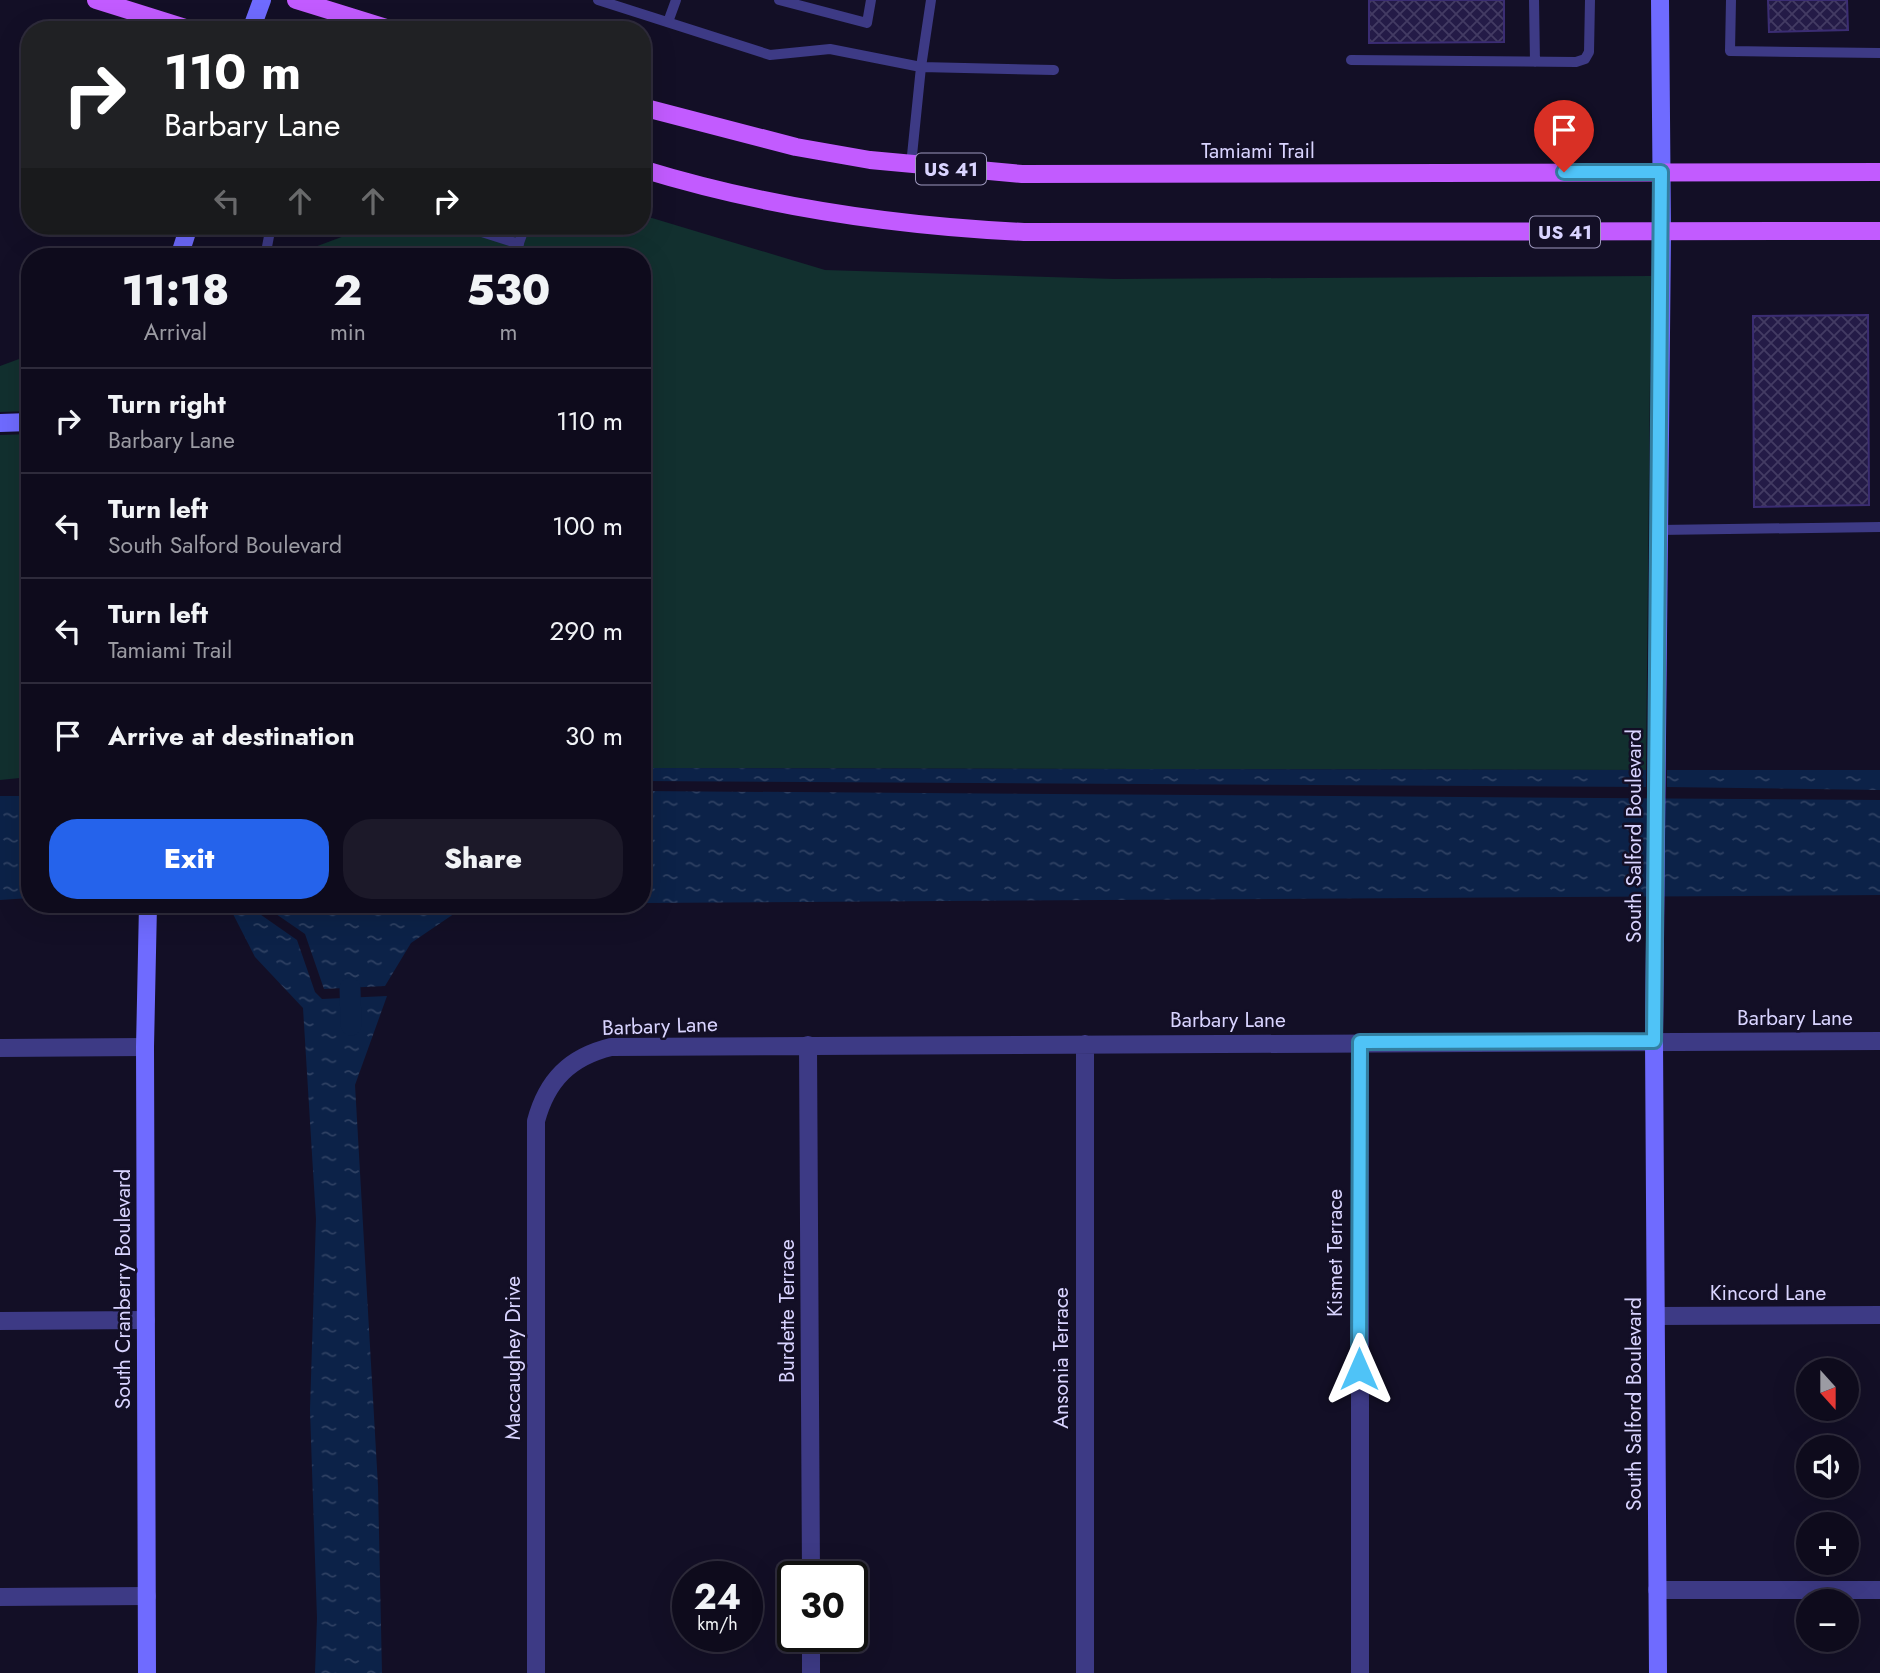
<!DOCTYPE html>
<meta charset="utf-8">
<style>
body{margin:0;font-family:Jost,sans-serif;background:#1c1929;color:#f1f3f6;height:100vh;display:flex;flex-direction:column;font-size:26px;white-space:nowrap}
*{box-sizing:border-box;margin:0}
p{font-size:23px;color:#9b9ba3}
.icon{flex:none;width:38px;height:38px;fill:none;stroke:currentColor;stroke-width:2;stroke-linecap:round;stroke-linejoin:round}
.map{position:relative;flex:1;overflow:hidden}
.sheet{position:absolute;left:21px;top:248px;width:630px;height:665px;display:flex;flex-direction:column;background:#0e0b1c;border-radius:28px;box-shadow:0 7px 28px #0002,0 0 0 2px #2e2b3b}
.sheet>*{flex:none}
.top-card{position:absolute;left:21px;top:21px;width:630px;height:214px;border-radius:28px;box-shadow:0 7px 28px #0002,0 0 0 2px #2e2b3b;background:#202124;color:#fff;overflow:hidden}
.needle{width:46px;rotate:159deg}
.tools{position:absolute;left:1796px;top:1358px;display:grid;gap:14px}
.tools a{display:grid;place-items:center;width:63px;height:63px;border-radius:50%;background:#0e0b1c;box-shadow:0 7px 28px #0002,0 0 0 2px #2e2b3b;font-size:35px}
.speed{position:absolute;left:672px;top:1561px;display:flex;gap:14px;font-size:35px;font-weight:700;text-align:center}
.speed>*{display:grid;place-content:center;width:91px;height:91px;border-radius:50%;background:#0e0b1c;box-shadow:0 7px 28px #0002,0 0 0 2px #2e2b3b;line-height:1}
.speed small{font-size:18px;font-weight:400}
.speed .limit{border:4px solid #111;border-radius:10px;background:#fff;color:#111}
.pin{position:absolute;display:grid;place-items:center;width:60px;height:60px;color:#fff;margin:-72px -30px;border-radius:50% 50% 50% 0;rotate:-45deg;box-shadow:0 0 7px #0007}
.pin .icon{rotate:45deg}
.me{position:absolute;width:77px;margin:-38px;rotate:0deg;stroke-linejoin:round;filter:drop-shadow(0 0 5px #0008)}
.turn{display:flex;align-items:center;gap:24px;height:147px;padding:0 28px;font-size:32px}
.turn .icon{width:91px;height:91px;stroke-width:2.5}
.turn b{display:block;font-size:49px;line-height:60px}
.lanes{display:flex;align-items:center;height:66px;padding:0 28px;background:#0003;justify-content:center;gap:35px;direction:ltr}
.lanes .off{opacity:.35}
.eta{display:flex;justify-content:space-evenly;align-items:center;height:119px;text-align:center}
.eta b{font-size:42px;font-weight:800;line-height:49px}
.primary-button{display:flex;gap:14px;margin-top:auto;padding:14px 28px}
.primary-button a{flex:1;height:80px;border-radius:28px;background:#2563eb;color:#fff;font-size:28px;font-weight:800;line-height:80px;text-align:center}
.primary-button a+a{background:#1c1929;color:#f1f3f6}
ul{padding:0;list-style:none}
li{display:flex;align-items:center;gap:21px;height:105px;padding:0 28px;border-top:2px solid #2e2b3b}
li div{flex:1}
li b{display:block;font-size:26px}
li em{font-style:normal}
.map>svg:first-child{display:block}
.grass{fill:#12302f}
.water{fill:url(#water-ripples)}
.lines{fill:none;stroke-linecap:round;stroke-linejoin:round}
.canal{stroke:#0c2248;stroke-width:21}
.building{fill:url(#building-cross-hatch);stroke:#3b2d73;stroke-width:2}
.lane{stroke:#3d3a85;stroke-width:10}
.street{stroke:#3d3a85;stroke-width:18}
.secondary{stroke:#6f6bff;stroke-width:18}
.primary{stroke:#c25bff;stroke-width:18}
.route-casing{stroke:#337fa1;stroke-width:18}
.route{stroke:#4fc3f7;stroke-width:12}
.labels{text-anchor:middle;dominant-baseline:central;stroke-width:5;stroke-linejoin:round;paint-order:stroke}
.shield{fill:#130f26;stroke:#9e99be;stroke-width:2}
.shield-label{font-size:19px;font-weight:bold;fill:#d9d4ff}
.street-label{font-size:21px;fill:#d9d4ff;stroke:#130f26}
</style>
<div class="map">
<svg width="1880" height="1673" viewBox="0 0 1880 1673">
<defs>
<pattern id="water-ripples" width="26" height="14" patternUnits="userSpaceOnUse" patternTransform="scale(1.75)"><rect width="26" height="14" fill="#0c2248"/><path d="M2 4q2-2 4 0t4 0M15 11q2-2 4 0t4 0" fill="none" stroke="#2f4163"/></pattern>
<pattern id="building-cross-hatch" width="8" height="8" patternUnits="userSpaceOnUse" patternTransform="scale(1.75)"><rect width="8" height="8" fill="#241b47"/><path d="M0 0l8 8M0 8l8-8" fill="none" stroke="#433b63"/></pattern>
</defs>
<rect width="100%" height="100%" fill="#130f26"/>
<!-- grass -->
<path class="grass" d="M642 215 825 270 1115 279 1651 276 1646 770 642 768V257H288L371 226H642Z
M30 355V411L0 412V366Z
M30 434V777L0 780V435Z"/>
<!-- water -->
<path class="water" d="M642 768 1646 770V787L642 781Z
M1667 770H1880V790L1667 787Z
M642 791 1880 800V895L642 903Z
M0 796H30V898L0 900Z
M209 905H247L297 940 315 992 322 999 387 996 355 1085 378 1486 382 1673H315L317 1618 310 1410 316 1219 303 1008 255 957 232 912Z
M263 905H467L411 943 385 986 324 989 305 934Z"/>
<g class="lines">
<!-- canal -->
<path class="canal" d="M350 988 351 1025"/>
</g>
<!-- building -->
<path class="building" d="M1369 0H1504V42L1369 43Z
M1768 0H1847L1848 30 1769 32Z
M1868 315 1869 505 1754 507 1753 316Z"/>
<g class="lines">
<!-- lane -->
<path class="lane" d="M598 0 770 55 830 49 921 67 911 165
M779 0 867 23 871 0
M931 0 921 67 1054 70
M1534 0 1535 62
M1731 0 1730 51 1880 53
M668 22 676 0
M1351 60 1576 62 1585 59 1589 52 1590 0
M463 226 519 244
M265 257 271 226
M514 257 525 226
M1659 530 1880 527"/>
<!-- street -->
<path class="street" d="M1085 1044V1673
M808 1045 811 1577
M0 1048 145 1047
M1656 1316 1880 1315
M0 1321 146 1320
M1657 1590H1880
M0 1597 147 1596
M811 1636V1673
M536 1673V1121C547 1080 570 1057 611 1047L1880 1041
M1360 1673V1042"/>
<!-- secondary -->
<path class="secondary" d="M251 30 262 0
M179 257 189 226
M0 423 30 422
M147 1673 145 1047 148 905
M1658 1673 1654 1041 1662 232 1660 0"/>
<!-- primary -->
<path class="primary" d="M96 0 192 30
M296 0 393 30
M642 107 796 147 870 160 1022 174 1880 172
M642 169C766 207 895 226 1024 232L1880 231"/>
</g>
<g class="lines">
<!-- route casing -->
<g class="route-casing">
<path id="route" d="M1359 1369 1360 1042 1654 1041 1661 172H1564"/>
</g>
<!-- route -->
<use href="#route" class="route"/>
</g>
<g class="labels">
<!-- shield labels -->
<g class="shield">
<rect x="916" y="153.5" width="70" height="31" rx="5"/>
<rect x="1530" y="216.5" width="70" height="31" rx="5"/>
</g>
<g class="shield-label">
<text x="951" y="169">US 41</text>
<text x="1565" y="232">US 41</text>
</g>
<!-- street labels -->
<g class="street-label">
<text x="1258" y="151">Tamiami Trail</text>
<text transform="translate(1634 836) rotate(-90)">South Salford Boulevard</text>
<text x="1795" y="1018">Barbary Lane</text>
<text x="1228" y="1020">Barbary Lane</text>
<text transform="translate(660 1026) rotate(-2)">Barbary Lane</text>
<text transform="translate(1335 1253) rotate(-90)">Kismet Terrace</text>
<text transform="translate(123 1289) rotate(-90)">South Cranberry Boulevard</text>
<text x="1768" y="1293">Kincord Lane</text>
<text transform="translate(787 1311) rotate(-90)">Burdette Terrace</text>
<text transform="translate(513 1358) rotate(-90)">Maccaughey Drive</text>
<text transform="translate(1061 1358) rotate(-90)">Ansonia Terrace</text>
<text transform="translate(1634 1404) rotate(-90)">South Salford Boulevard</text>
</g>
</g>
</svg>
<div class="tools">
<a><svg class="needle" viewBox="-14 -14 28 28"><path d="M0-13l5 13h-10z" fill="#e53935"/><path d="M0 13l5-13h-10z" fill="#9b9ba3"/></svg></a>
<a><svg class="icon" aria-label="sound" viewBox="0 0 24 24"><path d="M4 9h4l5-4v14l-5-4H4zM17 9q2 3 0 6"/></svg></a>
<a>+</a>
<a>−</a>
</div>
<div class="speed"><div>24<small>km/h</small></div><div class="limit">30</div></div>
<div class="pin" style="left:1564px;top:172px;background:#d93025"><svg class="icon" aria-label="arrive" viewBox="0 0 24 24"><path d="M6 21V4h12l-3 4 3 4H6"/></svg></div>
<svg class="me" style="left:1359px;top:1369px" viewBox="-20 -20 40 40"><path d="M0-17L14 15 0 8-14 15z" fill="#4fc3f7" stroke="#fff" stroke-width="4"/></svg>
<div class="top-card">
<div class="turn"><svg class="icon" aria-label="right" viewBox="0 0 24 24"><path d="M7 20v-9h11M14 6l5 5-5 5"/></svg><div><b>110 m</b>Barbary Lane</div></div>
<div class="lanes"><svg class="icon off" aria-label="left" viewBox="0 0 24 24"><path d="M17 20v-9H6M10 6l-5 5 5 5"/></svg><svg class="icon off" aria-label="ahead" viewBox="0 0 24 24"><path d="M12 20V5M6 11l6-6 6 6"/></svg><svg class="icon off" aria-label="ahead" viewBox="0 0 24 24"><path d="M12 20V5M6 11l6-6 6 6"/></svg><svg class="icon" aria-label="right" viewBox="0 0 24 24"><path d="M7 20v-9h11M14 6l5 5-5 5"/></svg></div>
</div>
<section class="sheet">
<div class="eta">
<div><b>11:18</b><p>Arrival</p></div>
<div><b>2</b><p>min</p></div>
<div><b>530</b><p>m</p></div>
</div>
<ul>
<li><svg class="icon" aria-label="right" viewBox="0 0 24 24"><path d="M7 20v-9h11M14 6l5 5-5 5"/></svg><div><b>Turn right</b><p>Barbary Lane</p></div><em>110 m</em></li>
<li><svg class="icon" aria-label="left" viewBox="0 0 24 24"><path d="M17 20v-9H6M10 6l-5 5 5 5"/></svg><div><b>Turn left</b><p>South Salford Boulevard</p></div><em>100 m</em></li>
<li><svg class="icon" aria-label="left" viewBox="0 0 24 24"><path d="M17 20v-9H6M10 6l-5 5 5 5"/></svg><div><b>Turn left</b><p>Tamiami Trail</p></div><em>290 m</em></li>
<li><svg class="icon" aria-label="arrive" viewBox="0 0 24 24"><path d="M6 21V4h12l-3 4 3 4H6"/></svg><div><b>Arrive at destination</b></div><em>30 m</em></li>
</ul>
<div class="primary-button"><a>Exit</a><a>Share</a></div>
</section>
</div>
